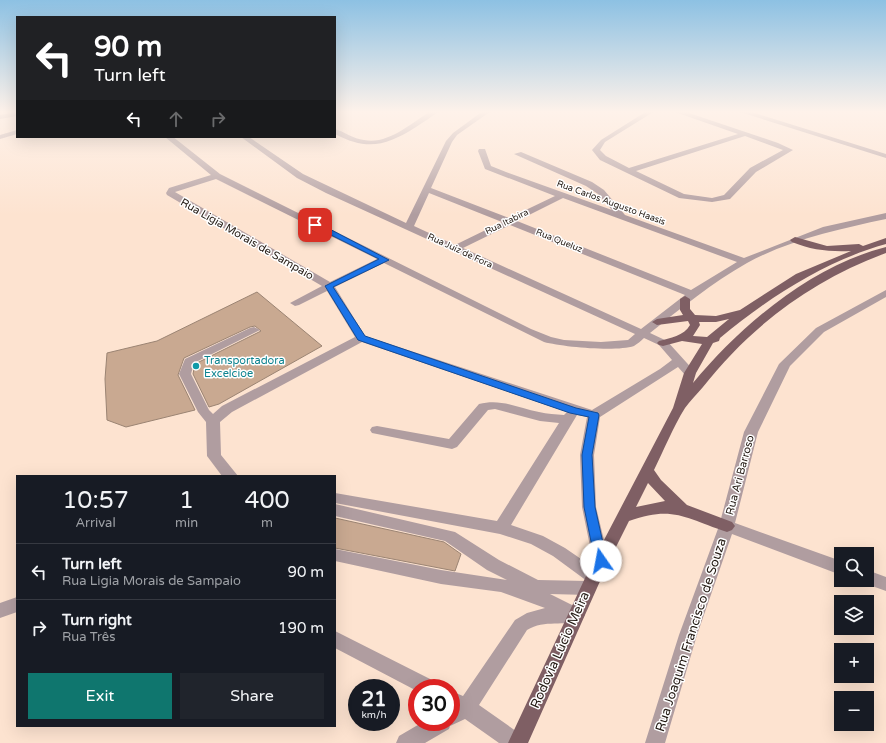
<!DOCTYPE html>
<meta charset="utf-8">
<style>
body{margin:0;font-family:"Varela Round",sans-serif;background:#20242c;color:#f1f3f6;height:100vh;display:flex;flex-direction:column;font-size:15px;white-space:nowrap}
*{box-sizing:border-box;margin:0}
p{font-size:13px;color:#9ea1a6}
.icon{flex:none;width:22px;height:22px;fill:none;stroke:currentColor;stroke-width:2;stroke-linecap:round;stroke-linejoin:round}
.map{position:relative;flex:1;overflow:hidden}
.sheet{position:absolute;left:16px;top:475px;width:320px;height:252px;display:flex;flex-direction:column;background:#171b24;border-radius:0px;box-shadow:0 4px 16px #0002}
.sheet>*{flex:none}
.banner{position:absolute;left:16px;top:16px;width:320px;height:122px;border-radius:0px;box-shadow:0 4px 16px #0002;background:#202124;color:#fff;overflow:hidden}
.buttons{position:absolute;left:834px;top:547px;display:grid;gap:8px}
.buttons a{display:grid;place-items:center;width:40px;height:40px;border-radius:0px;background:#171b24;box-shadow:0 4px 16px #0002;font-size:20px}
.speed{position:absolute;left:348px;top:679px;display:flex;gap:8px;font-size:20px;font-weight:700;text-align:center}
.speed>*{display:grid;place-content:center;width:52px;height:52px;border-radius:50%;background:#171b24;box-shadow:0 4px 16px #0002;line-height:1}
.speed small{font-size:10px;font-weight:400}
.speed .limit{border:6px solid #d22;background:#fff;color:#111}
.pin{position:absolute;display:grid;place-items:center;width:34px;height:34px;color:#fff;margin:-17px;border-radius:8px;box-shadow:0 2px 6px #0006}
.me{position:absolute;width:44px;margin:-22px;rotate:348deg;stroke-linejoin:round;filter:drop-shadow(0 0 3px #0008)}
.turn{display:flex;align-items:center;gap:14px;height:84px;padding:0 12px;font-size:18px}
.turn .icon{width:52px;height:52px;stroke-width:2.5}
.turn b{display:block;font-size:28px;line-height:34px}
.lanes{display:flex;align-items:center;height:38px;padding:0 12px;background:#0003;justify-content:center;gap:20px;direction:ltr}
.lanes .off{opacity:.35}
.eta{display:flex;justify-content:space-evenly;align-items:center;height:68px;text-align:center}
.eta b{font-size:24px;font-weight:600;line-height:28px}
.action{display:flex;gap:8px;margin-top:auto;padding:8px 12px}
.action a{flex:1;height:46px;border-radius:0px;background:#0f766e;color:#fff;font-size:16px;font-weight:600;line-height:46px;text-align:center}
.action a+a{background:#20242c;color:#f1f3f6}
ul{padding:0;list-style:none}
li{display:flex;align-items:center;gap:12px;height:56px;padding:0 12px;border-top:1px solid #363941}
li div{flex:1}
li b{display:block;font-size:15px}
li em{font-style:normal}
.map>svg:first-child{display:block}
.building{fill:#c9a991;stroke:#9b8473}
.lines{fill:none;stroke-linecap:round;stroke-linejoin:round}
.minor{fill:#b09da0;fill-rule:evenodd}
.major{fill:#7f5f64;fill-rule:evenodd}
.route{fill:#1a73e8;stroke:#114b97}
.culture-dot{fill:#0f9aa8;stroke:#fff;stroke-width:1.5}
.labels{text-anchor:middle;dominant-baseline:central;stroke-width:3;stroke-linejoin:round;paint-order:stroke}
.far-street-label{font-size:9px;fill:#231a13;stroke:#fff}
.street-label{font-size:11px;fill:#231a13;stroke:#fff}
.culture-label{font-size:11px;fill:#0d838f;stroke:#fff;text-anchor:start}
.near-street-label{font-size:13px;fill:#231a13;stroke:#fff}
</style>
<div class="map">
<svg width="886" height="743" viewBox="0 0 886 743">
<rect width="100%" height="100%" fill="#fde3d0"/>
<!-- building -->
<path class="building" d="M257 292 322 346 219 404 209 407 193 374 195 364 261 331 255 326 250 327 184 358 178 375 195 410 126 427 107 420 105 379 107 353 157 341Z
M335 518 444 542 461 554 455 571 335 548Z"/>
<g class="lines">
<!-- minor -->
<path class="minor" d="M431 111H439C432 117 423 122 416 127 386 146 367 151 335 134V129C345 132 353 139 364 140 388 145 411 123 431 111Z
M483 111H491L457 135 452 142 431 188 509 218 555 196 485 169 478 151 479 149H485L491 166 506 172 612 210 598 194 586 186 514 154 521 152 592 182 604 190 625 215 744 258 823 227 886 213V219C839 229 789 240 747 263 712 283 681 308 650 333L667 341 696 373 690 377 686 376 678 367 600 417 594 455 596 507 609 561 607 566 601 568 595 566 593 561 582 507 580 455 587 417 577 415 511 525 543 536 565 548 600 572 602 577 600 582 594 584 596 588 594 593 588 595 550 594 582 610 585 615 582 620C564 627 545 619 527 630L479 705 523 736 526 743H499L465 719 450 726 449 729 425 743H396L399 736 423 722H451V691L463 696 515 620 527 613 545 608 501 592 441 584 335 561V549L441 570 507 580 487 570 445 541 335 516V504L455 532 499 560 538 580 587 581 553 556 531 544 500 534 335 503V493L497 521 559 423 540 421 495 409 488 410 457 447 452 449 372 433 370 430 372 427 377 426 449 439 479 404C501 398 518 408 539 412 547 414 556 414 564 415L567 412 362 342 232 412 220 422 221 455 238 476H222L207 456 206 422 198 412 179 374 185 359 250 328 254 327 260 330 194 363 191 374 209 410 213 414 222 406 355 337 327 291 299 305 295 306 290 303 322 286 167 195 166 193 169 188 211 175 165 137H173L177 140 220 174 531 329 551 337 564 340 601 342 628 340 635 334 326 193 297 178 241 137H249L303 174 406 223 446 141 453 133ZM216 179 377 259 330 282 175 192ZM429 193 502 222 455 245 414 226ZM563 198 737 262 691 290 517 221ZM510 225 685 295 641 329 463 248ZM384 263 544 342C563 347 616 352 634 346 637 344 641 341 644 338L659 345 672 360 660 369 592 410 365 336 335 287Z
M647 111H655L605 142 600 150 606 156 629 168 738 134 672 111H683L778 143 793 150 756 172 730 199 712 202 679 198 600 160 592 150 601 140ZM745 136 783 150 750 168 724 195 712 198 684 194 636 171Z
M737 111H748L886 154V158Z
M886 111V114L883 112V111Z
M17 112V116L0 119V115Z
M17 130V134L0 139V135Z
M886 290V297L824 332 790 366 758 432 735 523 841 561V575L732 534 697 635 665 743H645L679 635 719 526 744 432 779 364 816 328Z
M867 570 886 577V591L861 582 860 580H867Z
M17 597V612L0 618V603Z
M335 631 436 682 438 688H417V691L335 648Z"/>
<!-- major -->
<path class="major" d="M795 237 827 246 859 244 863 246 886 238V244C825 261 768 298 720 338L719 341 713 343 696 373 693 383C741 325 811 266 886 247V253C812 280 751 326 703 387 697 394 690 401 685 408 673 427 664 450 654 470L661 480 687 505 732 522 735 526 732 530 727 532C686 519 674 505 629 521L609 561 528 743H508L593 561 673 408 684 373 702 344 682 341 663 346 659 345 657 343 659 341C670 338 684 336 690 325L688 321 657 325 652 322 657 319 683 315 680 310V299L685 296 690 299V309L695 315 716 316 740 310 796 274 851 251C830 252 811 250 792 242L790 240ZM729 319 707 337 693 336 700 325 699 322H716ZM648 483 665 501 636 507Z"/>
</g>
<!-- sky -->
<linearGradient id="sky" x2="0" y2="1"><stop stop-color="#8dc1e3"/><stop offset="0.52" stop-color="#fef2ea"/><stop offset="1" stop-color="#fef2ea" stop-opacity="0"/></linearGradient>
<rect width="886" height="215" fill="url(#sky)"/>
<!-- route -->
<path class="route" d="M313 223H318L389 260 333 287 365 336 576 408 598 413 599 415 592 455 595 507 607 561 605 565 601 566 597 565 595 561 584 507 582 455 589 417 570 413 358 340 325 286 379 259 313 226Z"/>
<!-- markers -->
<circle class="culture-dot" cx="196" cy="366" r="4"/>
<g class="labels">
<!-- far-street labels -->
<g class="far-street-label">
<text transform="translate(611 203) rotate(20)">Rua Carlos Augusto Haasis</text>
<text transform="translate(507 222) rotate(-26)">Rua Itabira</text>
<text transform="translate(559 241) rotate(22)">Rua Queluz</text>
<text transform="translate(460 251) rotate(25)">Rua Juiz de Fora</text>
</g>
<!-- street labels -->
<g class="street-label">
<text transform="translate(247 239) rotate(30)">Rua Ligia Morais de Sampaio</text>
<text transform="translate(740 475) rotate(-75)">Rua Ari Barroso</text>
</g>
<!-- culture labels -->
<g class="culture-label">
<text x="204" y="360">Transportadora<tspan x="204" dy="13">Excelcioe</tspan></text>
</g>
<!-- near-street labels -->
<g class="near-street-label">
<text transform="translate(691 635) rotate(-72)">Rua Joaquim Francisco de Souza</text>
<text transform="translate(560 650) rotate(-66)">Rodovia Lúcio Meira</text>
</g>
</g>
</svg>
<div class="buttons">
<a><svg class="icon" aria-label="search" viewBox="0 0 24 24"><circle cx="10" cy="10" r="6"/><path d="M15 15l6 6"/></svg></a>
<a><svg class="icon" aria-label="layers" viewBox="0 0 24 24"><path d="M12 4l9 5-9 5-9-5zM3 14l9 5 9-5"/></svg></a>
<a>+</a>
<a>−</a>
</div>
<div class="speed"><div>21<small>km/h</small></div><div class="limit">30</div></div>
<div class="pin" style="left:315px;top:225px;background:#d93025"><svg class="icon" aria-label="arrive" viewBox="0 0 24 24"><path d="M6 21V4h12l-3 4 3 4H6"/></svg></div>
<svg class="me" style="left:601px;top:561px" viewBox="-20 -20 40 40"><circle r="19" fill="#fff"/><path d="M0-13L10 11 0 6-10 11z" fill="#1a73e8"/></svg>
<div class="banner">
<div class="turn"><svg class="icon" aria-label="left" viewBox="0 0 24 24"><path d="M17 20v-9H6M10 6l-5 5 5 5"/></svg><div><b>90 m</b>Turn left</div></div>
<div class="lanes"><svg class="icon" aria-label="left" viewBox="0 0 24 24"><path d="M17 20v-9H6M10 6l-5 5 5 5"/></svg><svg class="icon off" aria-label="ahead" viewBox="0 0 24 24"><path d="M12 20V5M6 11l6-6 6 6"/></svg><svg class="icon off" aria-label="right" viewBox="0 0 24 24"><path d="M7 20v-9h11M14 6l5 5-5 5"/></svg></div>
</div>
<section class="sheet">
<div class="eta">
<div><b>10:57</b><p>Arrival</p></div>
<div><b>1</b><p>min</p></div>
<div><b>400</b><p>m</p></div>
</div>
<ul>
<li><svg class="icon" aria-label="left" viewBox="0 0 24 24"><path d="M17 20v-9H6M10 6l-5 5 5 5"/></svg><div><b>Turn left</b><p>Rua Ligia Morais de Sampaio</p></div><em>90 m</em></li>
<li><svg class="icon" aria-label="right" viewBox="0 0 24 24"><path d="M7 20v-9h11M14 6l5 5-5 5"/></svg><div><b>Turn right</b><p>Rua Três</p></div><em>190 m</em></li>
</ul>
<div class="action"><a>Exit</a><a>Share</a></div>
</section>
</div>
